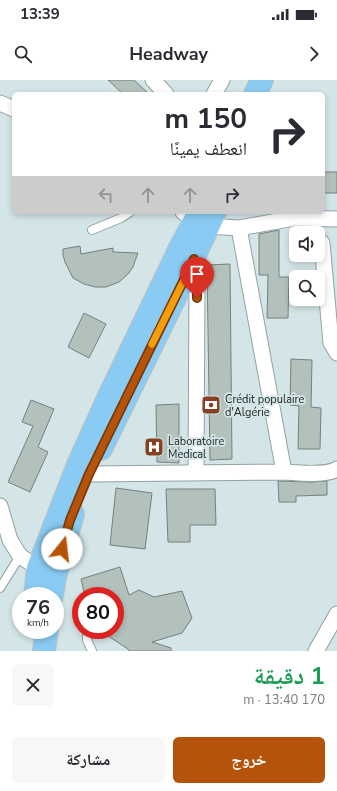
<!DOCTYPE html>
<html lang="ar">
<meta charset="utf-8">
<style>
body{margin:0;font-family:"Nunito Sans","Noto Naskh Arabic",sans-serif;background:#f7f7f7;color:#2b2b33;direction:rtl;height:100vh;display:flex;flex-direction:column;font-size:15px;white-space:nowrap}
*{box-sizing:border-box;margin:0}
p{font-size:13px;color:#7c7c81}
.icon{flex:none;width:22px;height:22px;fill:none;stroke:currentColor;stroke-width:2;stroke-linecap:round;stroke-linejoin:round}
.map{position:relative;height:571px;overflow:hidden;direction:ltr}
.sheet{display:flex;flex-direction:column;background:#fff;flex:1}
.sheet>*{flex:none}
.banner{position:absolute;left:12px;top:12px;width:313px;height:122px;border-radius:6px;box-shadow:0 2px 6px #0003;direction:rtl;background:#fff;color:#2b2b33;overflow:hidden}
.fabs{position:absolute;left:289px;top:146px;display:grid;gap:8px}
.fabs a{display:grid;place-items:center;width:36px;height:36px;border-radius:6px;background:#fff;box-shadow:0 2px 6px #0003;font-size:20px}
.speed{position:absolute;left:12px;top:507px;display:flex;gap:8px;font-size:20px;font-weight:700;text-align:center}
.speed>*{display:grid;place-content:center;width:52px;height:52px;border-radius:50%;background:#fff;box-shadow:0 2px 6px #0003;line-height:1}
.speed small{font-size:10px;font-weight:400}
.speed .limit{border:6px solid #d22;background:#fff;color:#111}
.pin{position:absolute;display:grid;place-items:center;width:34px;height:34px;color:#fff;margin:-41px -17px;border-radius:50% 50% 50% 0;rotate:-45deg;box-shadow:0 0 4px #0007}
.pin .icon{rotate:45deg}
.me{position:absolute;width:44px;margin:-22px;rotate:16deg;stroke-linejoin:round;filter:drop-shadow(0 0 3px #0008)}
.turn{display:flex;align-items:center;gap:14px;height:84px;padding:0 12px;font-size:18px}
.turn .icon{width:52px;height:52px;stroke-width:2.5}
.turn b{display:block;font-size:28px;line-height:34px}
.lanes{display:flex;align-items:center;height:38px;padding:0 12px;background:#0003;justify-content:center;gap:20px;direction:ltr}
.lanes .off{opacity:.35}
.round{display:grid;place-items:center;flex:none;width:42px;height:42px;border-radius:6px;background:#f7f7f7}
.head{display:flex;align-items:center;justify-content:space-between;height:68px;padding:0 12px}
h1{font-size:24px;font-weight:700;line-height:30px;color:#1e9e55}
.cta{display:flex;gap:8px;margin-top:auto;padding:8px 12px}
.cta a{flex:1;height:46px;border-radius:6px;background:#b45309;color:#fff;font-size:16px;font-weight:700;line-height:46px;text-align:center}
.cta a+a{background:#f7f7f7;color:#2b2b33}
.status{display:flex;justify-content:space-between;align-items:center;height:28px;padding:0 20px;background:#fff;direction:ltr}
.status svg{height:11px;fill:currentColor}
header{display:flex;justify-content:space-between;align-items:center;height:52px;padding:0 12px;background:#fff;font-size:18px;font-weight:700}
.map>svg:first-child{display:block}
.building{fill:#b3c1bc;stroke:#74827d}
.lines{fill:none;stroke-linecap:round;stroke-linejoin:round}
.service-casing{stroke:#92a2a4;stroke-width:10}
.minor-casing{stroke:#92a2a4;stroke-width:17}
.trunk-casing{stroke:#bfc1c1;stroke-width:24}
.service{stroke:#fff;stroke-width:8}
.minor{stroke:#fff;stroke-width:15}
.trunk{stroke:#8acbf3;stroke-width:22}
.route-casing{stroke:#753606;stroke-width:10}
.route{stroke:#b45309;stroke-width:7}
.slow{stroke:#f59e0b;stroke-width:7}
.labels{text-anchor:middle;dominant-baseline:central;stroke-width:3.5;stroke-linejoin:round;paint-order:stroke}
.poi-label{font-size:11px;fill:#1c2222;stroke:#d4e5e7;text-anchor:start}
</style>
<div class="status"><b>13:39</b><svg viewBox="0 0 49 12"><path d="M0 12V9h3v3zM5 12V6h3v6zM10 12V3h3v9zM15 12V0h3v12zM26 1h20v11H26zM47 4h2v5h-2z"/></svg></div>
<header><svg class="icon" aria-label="forward" viewBox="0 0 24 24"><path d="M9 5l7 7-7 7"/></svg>Headway<svg class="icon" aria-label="search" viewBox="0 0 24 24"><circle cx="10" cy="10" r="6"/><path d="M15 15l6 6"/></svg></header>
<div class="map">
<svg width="337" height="571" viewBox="0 0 337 571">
<rect width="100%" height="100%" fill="#d4e5e7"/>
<!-- building -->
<path class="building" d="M108 0H134L149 14H123Z
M323 92H337V113H323Z
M279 150V197H289L288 238H267L268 195H259V154Z
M80 166 81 174 113 168V172L138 173 135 181 133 187 128 194 119 202 106 207H95L84 204 73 198 65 182 63 175V169Z
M230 184 232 379 210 380 207 185Z
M84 233 106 244 89 278 68 267Z
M291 279 312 280 311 327 321 328 320 369H298L299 326 290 325Z
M31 320 54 329 38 367 48 372 30 412 8 402 33 346 22 342Z
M179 324V383L157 382 156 325Z
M278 401 311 402 327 401V415L296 416V422H279Z
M116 408 152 413 145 469 110 465Z
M166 409H215L216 445H190V462H168Z
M120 487 129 515 139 510 154 517 182 511 192 538 182 553 152 562 171 568V571H129L128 569 99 550H115V516H85L81 499Z"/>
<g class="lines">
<!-- service casing -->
<g class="service-casing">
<path id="service" d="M92 150 121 138 130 132
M0 508 20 476
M87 550V560L92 571"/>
</g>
<!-- minor casing -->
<g class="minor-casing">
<path id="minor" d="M153 0 166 14
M214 14 222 0
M0 23 14 29
M183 132 195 140 208 146 239 148 294 138 337 139
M239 148 284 392
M322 163 331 263 337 273
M194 179 197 202 196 393
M89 394 284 392C298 393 326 396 337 389
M0 426 10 460 20 476 38 488
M316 571 337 534"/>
</g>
<!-- trunk casing -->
<g class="trunk-casing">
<path id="trunk" d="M255 14 262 0
M101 369 175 218 215 132
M35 516 38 488 77 387 109 316 180 168 199 132
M52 516 55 497 73 434
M44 571 47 550"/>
</g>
<!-- service -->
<use href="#service" class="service"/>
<!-- minor -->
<use href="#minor" class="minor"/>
<!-- trunk -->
<use href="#trunk" class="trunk"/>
</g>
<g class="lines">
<!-- route casing -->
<g class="route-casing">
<path id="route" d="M62 469 70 440 89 394 194 179 197 202V218"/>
</g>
<!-- route -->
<use href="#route" class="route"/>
<!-- slow -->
<path class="slow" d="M152 264 184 200"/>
</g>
<!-- icons -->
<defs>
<g id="bank-square" transform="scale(1)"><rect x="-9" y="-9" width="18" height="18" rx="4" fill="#884022" stroke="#d4e5e7"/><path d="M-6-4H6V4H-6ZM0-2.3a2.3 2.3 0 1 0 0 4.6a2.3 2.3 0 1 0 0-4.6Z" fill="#fff"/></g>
<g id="hospital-square" transform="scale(1)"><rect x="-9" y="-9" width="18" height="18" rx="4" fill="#884022" stroke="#d4e5e7"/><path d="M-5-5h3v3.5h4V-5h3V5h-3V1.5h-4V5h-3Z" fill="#fff"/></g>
</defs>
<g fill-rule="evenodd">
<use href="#bank-square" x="211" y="325"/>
<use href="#hospital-square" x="154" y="367"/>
</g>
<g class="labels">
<!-- poi labels -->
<g class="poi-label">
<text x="225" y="319">Crédit populaire<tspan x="225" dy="13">d'Algérie</tspan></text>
<text x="168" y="361">Laboratoire<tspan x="168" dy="13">Medical</tspan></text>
</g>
</g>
</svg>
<div class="fabs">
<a><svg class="icon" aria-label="sound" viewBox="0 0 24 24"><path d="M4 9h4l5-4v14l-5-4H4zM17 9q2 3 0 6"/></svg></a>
<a><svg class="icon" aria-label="search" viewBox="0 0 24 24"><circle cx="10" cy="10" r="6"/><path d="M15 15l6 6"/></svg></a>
</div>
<div class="speed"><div>76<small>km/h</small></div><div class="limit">80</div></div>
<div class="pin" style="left:197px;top:218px;background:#d93025"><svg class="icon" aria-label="arrive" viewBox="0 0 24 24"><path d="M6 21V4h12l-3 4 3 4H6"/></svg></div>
<svg class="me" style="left:62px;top:469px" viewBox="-20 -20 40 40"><circle r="19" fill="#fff"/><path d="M0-13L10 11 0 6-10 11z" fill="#b45309"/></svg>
<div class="banner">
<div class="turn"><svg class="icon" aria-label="right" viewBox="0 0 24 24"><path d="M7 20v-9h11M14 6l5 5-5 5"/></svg><div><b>150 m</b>انعطف يمينًا</div></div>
<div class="lanes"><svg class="icon off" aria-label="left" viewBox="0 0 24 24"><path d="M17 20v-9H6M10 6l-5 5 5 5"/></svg><svg class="icon off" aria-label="ahead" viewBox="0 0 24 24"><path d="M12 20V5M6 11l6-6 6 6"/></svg><svg class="icon off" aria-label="ahead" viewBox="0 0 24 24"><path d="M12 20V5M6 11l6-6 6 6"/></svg><svg class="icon" aria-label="right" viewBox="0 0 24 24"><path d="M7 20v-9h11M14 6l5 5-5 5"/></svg></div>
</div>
</div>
<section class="sheet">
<div class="head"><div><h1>1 دقيقة</h1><p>170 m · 13:40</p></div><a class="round"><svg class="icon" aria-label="close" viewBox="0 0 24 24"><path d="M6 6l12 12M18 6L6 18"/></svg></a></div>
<div class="cta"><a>خروج</a><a>مشاركة</a></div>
</section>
